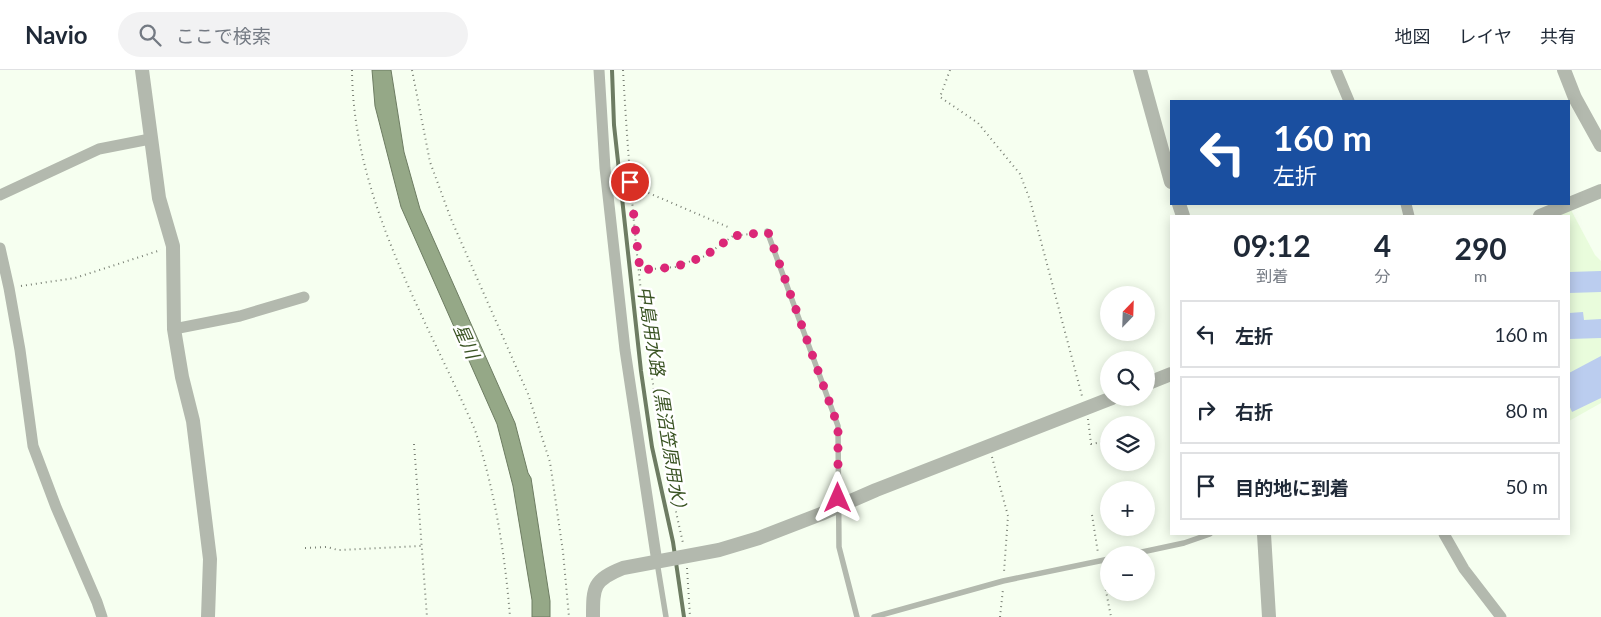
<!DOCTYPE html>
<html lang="ja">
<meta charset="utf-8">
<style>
body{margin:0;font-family:Lato,"Noto Sans JP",sans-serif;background:#f2f2f3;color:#1f2937;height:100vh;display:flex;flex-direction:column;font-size:19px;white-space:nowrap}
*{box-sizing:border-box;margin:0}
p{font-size:16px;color:#747a83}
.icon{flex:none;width:28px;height:28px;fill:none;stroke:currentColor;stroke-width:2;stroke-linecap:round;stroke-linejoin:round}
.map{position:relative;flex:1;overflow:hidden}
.sheet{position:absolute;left:1170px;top:145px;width:400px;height:320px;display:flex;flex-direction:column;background:#fff;border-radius:0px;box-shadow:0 2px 12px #0003}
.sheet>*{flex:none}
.banner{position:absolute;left:1170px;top:30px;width:400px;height:105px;border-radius:0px;box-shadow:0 2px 12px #0003;background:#1a4fa0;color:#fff;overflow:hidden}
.needle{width:32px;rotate:23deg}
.tools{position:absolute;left:1100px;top:216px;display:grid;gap:10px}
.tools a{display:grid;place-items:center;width:55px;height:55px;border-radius:50%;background:#fff;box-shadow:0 2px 12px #0003;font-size:25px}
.pin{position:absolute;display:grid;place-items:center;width:42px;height:42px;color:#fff;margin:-21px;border:2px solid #fff;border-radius:50%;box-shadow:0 1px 5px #0007}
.me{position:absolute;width:55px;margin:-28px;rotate:0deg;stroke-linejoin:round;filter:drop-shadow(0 0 4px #0008)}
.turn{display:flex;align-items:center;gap:18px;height:105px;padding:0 20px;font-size:22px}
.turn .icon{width:65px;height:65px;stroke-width:2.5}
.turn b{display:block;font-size:35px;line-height:42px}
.eta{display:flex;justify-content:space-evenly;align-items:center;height:85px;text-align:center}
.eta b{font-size:30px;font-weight:700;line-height:35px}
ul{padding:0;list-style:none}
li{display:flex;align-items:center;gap:15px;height:68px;margin:0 10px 8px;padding:0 10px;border:2px solid #e0e1e3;border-radius:0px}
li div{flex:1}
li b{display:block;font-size:19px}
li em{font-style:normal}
header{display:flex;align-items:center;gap:30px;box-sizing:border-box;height:70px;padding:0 25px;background:#fff;border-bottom:1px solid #e0e1e3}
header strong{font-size:24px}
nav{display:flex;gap:28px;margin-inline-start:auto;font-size:18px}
.search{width:350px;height:45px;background:#f2f2f3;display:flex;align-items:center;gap:12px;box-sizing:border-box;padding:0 18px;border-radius:28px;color:#747a83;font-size:19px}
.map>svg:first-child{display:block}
.built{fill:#e9fcdc}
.water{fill:#95a887;stroke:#6d7c62}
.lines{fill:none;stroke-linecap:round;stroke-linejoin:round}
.stream{stroke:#6d7c62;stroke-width:4}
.building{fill:#bbcdef}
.path{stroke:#7a8075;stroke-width:2;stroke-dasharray:1 4;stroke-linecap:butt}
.service{stroke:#b3b9ae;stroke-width:5.5}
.minor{stroke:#b3b9ae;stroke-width:11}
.tertiary{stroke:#b3b9ae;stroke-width:14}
.route{stroke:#db2777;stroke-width:9;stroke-dasharray:0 16.2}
.labels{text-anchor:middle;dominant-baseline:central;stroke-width:5;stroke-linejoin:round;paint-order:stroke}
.water-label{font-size:18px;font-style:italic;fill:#395322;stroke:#fff}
</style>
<header>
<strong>Navio</strong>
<div class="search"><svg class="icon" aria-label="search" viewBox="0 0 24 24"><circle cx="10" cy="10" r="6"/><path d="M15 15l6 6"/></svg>ここで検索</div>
<nav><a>地図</a><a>レイヤ</a><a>共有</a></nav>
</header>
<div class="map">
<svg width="1601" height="547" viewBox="0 0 1601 547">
<rect width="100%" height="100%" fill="#f6fff0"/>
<!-- built -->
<path class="built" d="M1571 140 1595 185 1601 191V333L1569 351V146H1557Z"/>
<!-- water -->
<path class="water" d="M372 0H391L404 82 420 139 515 353 528 403 531 408 550 531V547H532V530L513 416 497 354 401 137 375 36Z"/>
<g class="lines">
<!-- stream -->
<path class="stream" d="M612 0 614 55 641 301 652 377 673 472 684 547"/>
</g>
<!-- building -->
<path class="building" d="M1601 201V222L1569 223V202Z
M1583 242 1584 250 1601 249V268L1569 269V243Z
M1601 286V328L1572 342 1569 335V303Z"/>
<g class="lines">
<!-- path -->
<path class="path" d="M352 0C353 130 425 245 475 360 495 421 505 484 510 547
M412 0 430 92 451 149 528 324 550 392 563 482 569 547
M623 0C632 158 647 319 683 473
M950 0 940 27 978 53 1020 104 1030 130 1082 326
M630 115 728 157
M640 200 675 197 705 186 733 166 758 163
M21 216 75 208 161 180
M1088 349 1091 374 1109 371
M414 374 427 547
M992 387 1008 446 1004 502
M1092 445 1098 483
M305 478 327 477 338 480 422 476
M687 498 690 547
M1102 500 1111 547
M1000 547 1003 519"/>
<!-- service -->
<path class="service" d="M767 161 838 356 839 477 857 547
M1128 485 1184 473 1210 464
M657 492 666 547
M874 547 1003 511 1109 489"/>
<!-- minor -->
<path class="minor" d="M599 0 605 98 625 280 657 492
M1336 0 1349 31
M0 125 99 79 150 69
M1406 134 1409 146
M0 178 9 218 20 280 33 376 56 437 97 532 102 547
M174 259 240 246 304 227
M1444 464 1464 499 1501 547"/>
<!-- tertiary -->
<path class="tertiary" d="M142 0 159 128 173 176 174 259 182 307 193 351 210 489 208 547
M1140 0 1171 112
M1564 0 1575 28 1601 75
M1179 134 1183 146
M1540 146 1601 121
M1146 314 1171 304
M1264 464 1269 547
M593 547C593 517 593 510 623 498L719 480 759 468 821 444 876 420 1112 328"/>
</g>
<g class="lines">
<!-- route -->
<path class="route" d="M630 112 640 200 675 197 705 186 733 166 768 162 838 356V428"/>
</g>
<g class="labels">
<!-- water labels -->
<g class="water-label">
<text transform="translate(467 271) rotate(66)">星川</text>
<text transform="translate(663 332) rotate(81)">中島用水路（黒沼笠原用水）</text>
</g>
</g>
</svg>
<div class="tools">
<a><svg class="needle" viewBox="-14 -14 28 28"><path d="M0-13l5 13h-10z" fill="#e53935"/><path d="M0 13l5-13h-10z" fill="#747a83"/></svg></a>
<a><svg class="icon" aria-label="search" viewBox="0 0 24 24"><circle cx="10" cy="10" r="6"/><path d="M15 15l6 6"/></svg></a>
<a><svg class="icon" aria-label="layers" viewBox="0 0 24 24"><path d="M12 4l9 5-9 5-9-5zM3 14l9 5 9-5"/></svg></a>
<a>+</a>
<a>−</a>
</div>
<div class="pin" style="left:630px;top:112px;background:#d93025"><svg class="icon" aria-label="arrive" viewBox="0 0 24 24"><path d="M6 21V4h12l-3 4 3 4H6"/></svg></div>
<svg class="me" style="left:838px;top:428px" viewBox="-20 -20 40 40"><path d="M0-17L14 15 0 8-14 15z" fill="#db2777" stroke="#fff" stroke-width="4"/></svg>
<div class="banner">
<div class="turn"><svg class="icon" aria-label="left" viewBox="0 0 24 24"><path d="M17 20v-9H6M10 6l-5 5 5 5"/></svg><div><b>160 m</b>左折</div></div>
</div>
<section class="sheet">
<div class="eta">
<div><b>09:12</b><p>到着</p></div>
<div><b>4</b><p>分</p></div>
<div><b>290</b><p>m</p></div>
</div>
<ul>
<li><svg class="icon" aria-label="left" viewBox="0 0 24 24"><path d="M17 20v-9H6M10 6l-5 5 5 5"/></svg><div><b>左折</b></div><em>160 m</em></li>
<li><svg class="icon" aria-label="right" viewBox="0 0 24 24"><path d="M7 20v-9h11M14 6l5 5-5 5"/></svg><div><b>右折</b></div><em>80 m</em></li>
<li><svg class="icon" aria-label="arrive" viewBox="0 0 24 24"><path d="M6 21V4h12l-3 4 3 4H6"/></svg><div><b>目的地に到着</b></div><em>50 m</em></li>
</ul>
</section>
</div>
